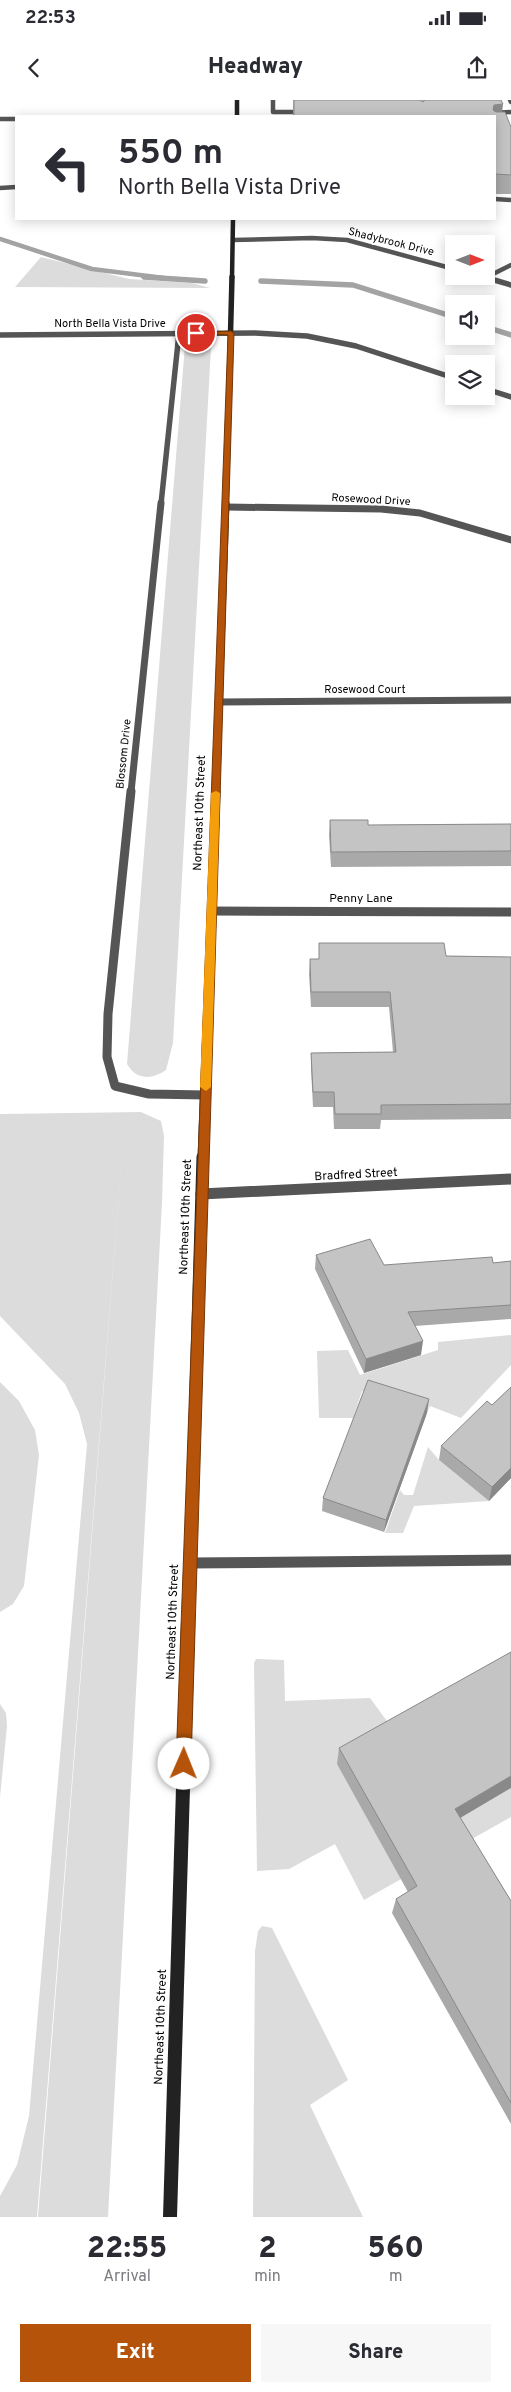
<!DOCTYPE html>
<style>
body{margin:0;font-family:Overpass,sans-serif;background:#f7f7f7;color:#2b2b33;height:100vh;display:flex;flex-direction:column;font-size:19px;white-space:nowrap}
*{box-sizing:border-box;margin:0}
p{font-size:16px;color:#7c7c81}
.icon{flex:none;width:28px;height:28px;fill:none;stroke:currentColor;stroke-width:2;stroke-linecap:round;stroke-linejoin:round}
.map{position:relative;height:2117px;overflow:hidden}
.panel{display:flex;flex-direction:column;background:#fff;flex:1}
.panel>*{flex:none}
.hud{position:absolute;left:15px;top:15px;width:481px;height:105px;border-radius:0px;box-shadow:0 2px 12px #0003;background:#fff;color:#2b2b33;overflow:hidden}
.needle{width:32px;rotate:90deg}
.tools{position:absolute;left:445px;top:135px;display:grid;gap:10px}
.tools a{display:grid;place-items:center;width:50px;height:50px;border-radius:0px;background:#fff;box-shadow:0 2px 12px #0003;font-size:25px}
.pin{position:absolute;display:grid;place-items:center;width:42px;height:42px;color:#fff;margin:-21px;border:2px solid #fff;border-radius:50%;box-shadow:0 1px 5px #0007}
.me{position:absolute;width:55px;margin:-28px;rotate:1deg;stroke-linejoin:round;filter:drop-shadow(0 0 4px #0008)}
.turn{display:flex;align-items:center;gap:18px;height:105px;padding:0 20px;font-size:22px}
.turn .icon{width:65px;height:65px;stroke-width:2.5}
.turn b{display:block;font-size:35px;line-height:42px}
.eta{display:flex;justify-content:space-evenly;align-items:center;height:85px;text-align:center}
.eta b{font-size:30px;font-weight:800;line-height:35px}
.button{display:flex;gap:10px;margin-top:auto;padding:10px 20px}
.button a{flex:1;height:58px;border-radius:0px;background:#b45309;color:#fff;font-size:20px;font-weight:800;line-height:58px;text-align:center}
.button a+a{background:#f7f7f7;color:#2b2b33}
.status{display:flex;justify-content:space-between;align-items:center;height:35px;padding:0 25px;background:#fff;direction:ltr}
.status svg{height:14px;fill:currentColor}
header{display:flex;justify-content:space-between;align-items:center;height:65px;padding:0 20px;background:#fff;font-size:22px;font-weight:800}
.map>svg:first-child{display:block}
.green{fill:#dcdcdc}
.lines{fill:none;stroke-linecap:round;stroke-linejoin:round}
.stream-far1{stroke:#a3a3a3;stroke-width:4.5}
.stream{stroke:#a3a3a3;stroke-width:5.5}
.street-far4{stroke:#555;stroke-width:4.5}
.street-far3{stroke:#555;stroke-width:5.5}
.street-far2{stroke:#555;stroke-width:7}
.street-far1{stroke:#555;stroke-width:9}
.street{stroke:#555;stroke-width:11}
.secondary-far5{stroke:#222;stroke-width:4.5}
.secondary-far4{stroke:#222;stroke-width:5.5}
.secondary-far3{stroke:#222;stroke-width:7}
.secondary-far2{stroke:#222;stroke-width:9}
.secondary-far1{stroke:#222;stroke-width:11}
.secondary{stroke:#222;stroke-width:14}
.wall{fill:#a9a9a9}
.shaded-wall{fill:#898989}
.building{fill:#c4c4c4;stroke:#898989}
.route{fill:#b45309;stroke:#753606}
.slow{fill:#f59e0b}
.labels{text-anchor:middle;dominant-baseline:central;stroke-width:4;stroke-linejoin:round;paint-order:stroke}
.far-street-label{font-size:11px;fill:#000;stroke:#fff}
.street-label{font-size:12px;fill:#000;stroke:#fff}
</style>
<div class="status"><b>22:53</b><svg viewBox="0 0 49 12"><path d="M0 12V9h3v3zM5 12V6h3v6zM10 12V3h3v9zM15 12V0h3v12zM26 1h20v11H26zM47 4h2v5h-2z"/></svg></div>
<header><svg class="icon" aria-label="back" viewBox="0 0 24 24"><path d="M15 5l-7 7 7 7"/></svg>Headway<svg class="icon" aria-label="share" viewBox="0 0 24 24"><path d="M12 15V3M7 8l5-5 5 5M5 13v7h14v-7"/></svg></header>
<div class="map">
<svg width="511" height="2117" viewBox="0 0 511 2117">
<rect width="100%" height="100%" fill="#fff"/>
<!-- green -->
<path class="green" d="M41 157 129 179 192 183 210 188 15 187Z
M197 241 206 243 211 247 173 943 166 970C152 980 136 980 127 964L185 245Z
M141 1012 161 1021 164 1036 162 1103 108 2117H38L125 1018 37 2117H0V2096L17 2065 29 2016 87 1344 79 1313 65 1284 0 1216V1014Z
M511 1235V1265L461 1318 430 1306 427 1313 362 1291 353 1318H319L317 1251 348 1250 360 1275 438 1250V1242Z
M0 1282 19 1301 35 1330 39 1355 24 1486 13 1504 0 1512Z
M428 1347 439 1360 489 1401 414 1406 403 1433H385L400 1390 404 1395H413Z
M256 1559 284 1560 285 1601 370 1598 395 1632 511 1688V1717L364 1800 335 1744 289 1769 257 1771 254 1563Z
M0 1604 6 1613 7 1626 0 1697Z
M262 1826 272 1828 348 1980 310 2005 363 2117H253L255 1851 258 1831Z"/>
<g class="lines">
<!-- stream-far1 -->
<path class="stream-far1" d="M0 139 92 169 164 178"/>
<!-- stream -->
<path class="stream" d="M144 177 205 181
M261 181 353 185 454 217
M486 227 511 235"/>
<!-- street-far4 -->
<path class="street-far4" d="M273 0V12H305
M510 0 511 2
M492 13 511 12
M0 19H16
M0 88 16 87
M495 99 511 100
M233 140 312 138 347 140 454 169
M480 176 488 178
M485 178 511 165"/>
<!-- street-far3 -->
<path class="street-far3" d="M484 177 511 185
M485 178 487 177
M0 235 255 233 307 236 356 246 454 278
M486 289 511 297
M161 404 179 233"/>
<!-- street-far2 -->
<path class="street-far2" d="M226 407 381 409 420 413 511 440
M219 602 511 600
M131 692 161 403"/>
<!-- street-far1 -->
<path class="street-far1" d="M131 691 108 914 107 957 115 986 149 994 206 995
M212 811 511 812"/>
<!-- street -->
<path class="street" d="M201 1094 511 1079
M189 1463 511 1460"/>
<!-- secondary-far5 -->
<path class="secondary-far5" d="M237 0V16
M232 178 233 119"/>
<!-- secondary-far4 -->
<path class="secondary-far4" d="M226 404 232 177"/>
<!-- secondary-far3 -->
<path class="secondary-far3" d="M216 692 226 403"/>
<!-- secondary-far2 -->
<path class="secondary-far2" d="M202 1059 216 691"/>
<!-- secondary-far1 -->
<path class="secondary-far1" d="M188 1525 202 1057"/>
<!-- secondary -->
<path class="secondary" d="M170 2117 188 1523"/>
</g>
<!-- wall -->
<path class="wall" d="M293 0H420L421 1V0H501L502 12 511 27V94H495V16H293Z
M330 720 368 725 511 724V766L331 767 329 735Z
M319 843 446 856 511 857V1019L381 1020 380 1029H334L333 1007H313L311 968V953L393 952 389 907H311L309 874 310 859H319Z
M316 1155 384 1165 493 1163 511 1161V1219L415 1226 421 1255 364 1273 315 1169Z
M511 1287V1378L489 1401 439 1360 441 1346 492 1305Z
M427 1313 384 1432 322 1411 323 1398Z
M339 1648 460 1718 511 1801V2024L392 1813 396 1799 408 1792 337 1664Z"/>
<!-- shaded-wall -->
<path class="shaded-wall" d="M503 4 501 22 493 10 494 5Z
M423 1241 421 1255 364 1273 366 1259Z
M429 1299 427 1313 384 1432 386 1420Z
M511 1368V1378L489 1401 492 1387Z
M511 1676V1688L450 1724 455 1709Z"/>
<!-- building -->
<path class="building" d="M294 0H420L423 2 425 0H501L503 4 494 5 493 10 496 12H505L511 27V75L495 74V16H294Z
M330 720H368V725L511 724V751L331 752Z
M319 843H444L446 856 511 857V1004L381 1005V1014H335L334 992H313L311 953 396 952 390 892H311L310 859H319Z
M370 1139 384 1165 492 1157 493 1163 511 1161V1205L408 1212 423 1241 366 1259 316 1155Z
M368 1280 429 1299 386 1420 323 1398Z
M511 1287V1368L492 1387 441 1346 487 1301 492 1305Z
M511 1552V1676L455 1709 511 1801V2003L396 1799 417 1786 339 1648Z"/>
<!-- route -->
<path class="route" d="M231 231 234 233 191 1664 189 1670 184 1672 178 1670 176 1664 228 235 193 233Z"/>
<!-- slow -->
<path class="slow" d="M216 691 220 693 211 987 206 991 200 987 211 693Z"/>
<g class="labels">
<!-- far-street labels -->
<g class="far-street-label">
<text transform="translate(391 142) rotate(14)">Shadybrook Drive</text>
<text x="110" y="224">North Bella Vista Drive</text>
<text transform="translate(371 400) rotate(3)">Rosewood Drive</text>
<text x="365" y="590">Rosewood Court</text>
<text transform="translate(124 654) rotate(-84)">Blossom Drive</text>
</g>
<!-- street labels -->
<g class="street-label">
<text transform="translate(200 713) rotate(-88)">Northeast 10th Street</text>
<text x="361" y="799">Penny Lane</text>
<text transform="translate(356 1075) rotate(-3)">Bradfred Street</text>
<text transform="translate(186 1117) rotate(-88)">Northeast 10th Street</text>
<text transform="translate(173 1522) rotate(-88)">Northeast 10th Street</text>
<text transform="translate(161 1927) rotate(-88)">Northeast 10th Street</text>
</g>
</g>
</svg>
<div class="tools">
<a><svg class="needle" viewBox="-14 -14 28 28"><path d="M0-13l5 13h-10z" fill="#e53935"/><path d="M0 13l5-13h-10z" fill="#7c7c81"/></svg></a>
<a><svg class="icon" aria-label="sound" viewBox="0 0 24 24"><path d="M4 9h4l5-4v14l-5-4H4zM17 9q2 3 0 6"/></svg></a>
<a><svg class="icon" aria-label="layers" viewBox="0 0 24 24"><path d="M12 4l9 5-9 5-9-5zM3 14l9 5 9-5"/></svg></a>
</div>
<div class="pin" style="left:196px;top:233px;background:#d93025"><svg class="icon" aria-label="arrive" viewBox="0 0 24 24"><path d="M6 21V4h12l-3 4 3 4H6"/></svg></div>
<svg class="me" style="left:184px;top:1664px" viewBox="-20 -20 40 40"><circle r="19" fill="#fff"/><path d="M0-13L10 11 0 6-10 11z" fill="#b45309"/></svg>
<div class="hud">
<div class="turn"><svg class="icon" aria-label="left" viewBox="0 0 24 24"><path d="M17 20v-9H6M10 6l-5 5 5 5"/></svg><div><b>550 m</b>North Bella Vista Drive</div></div>
</div>
</div>
<section class="panel">
<div class="eta">
<div><b>22:55</b><p>Arrival</p></div>
<div><b>2</b><p>min</p></div>
<div><b>560</b><p>m</p></div>
</div>
<div class="button"><a>Exit</a><a>Share</a></div>
</section>
